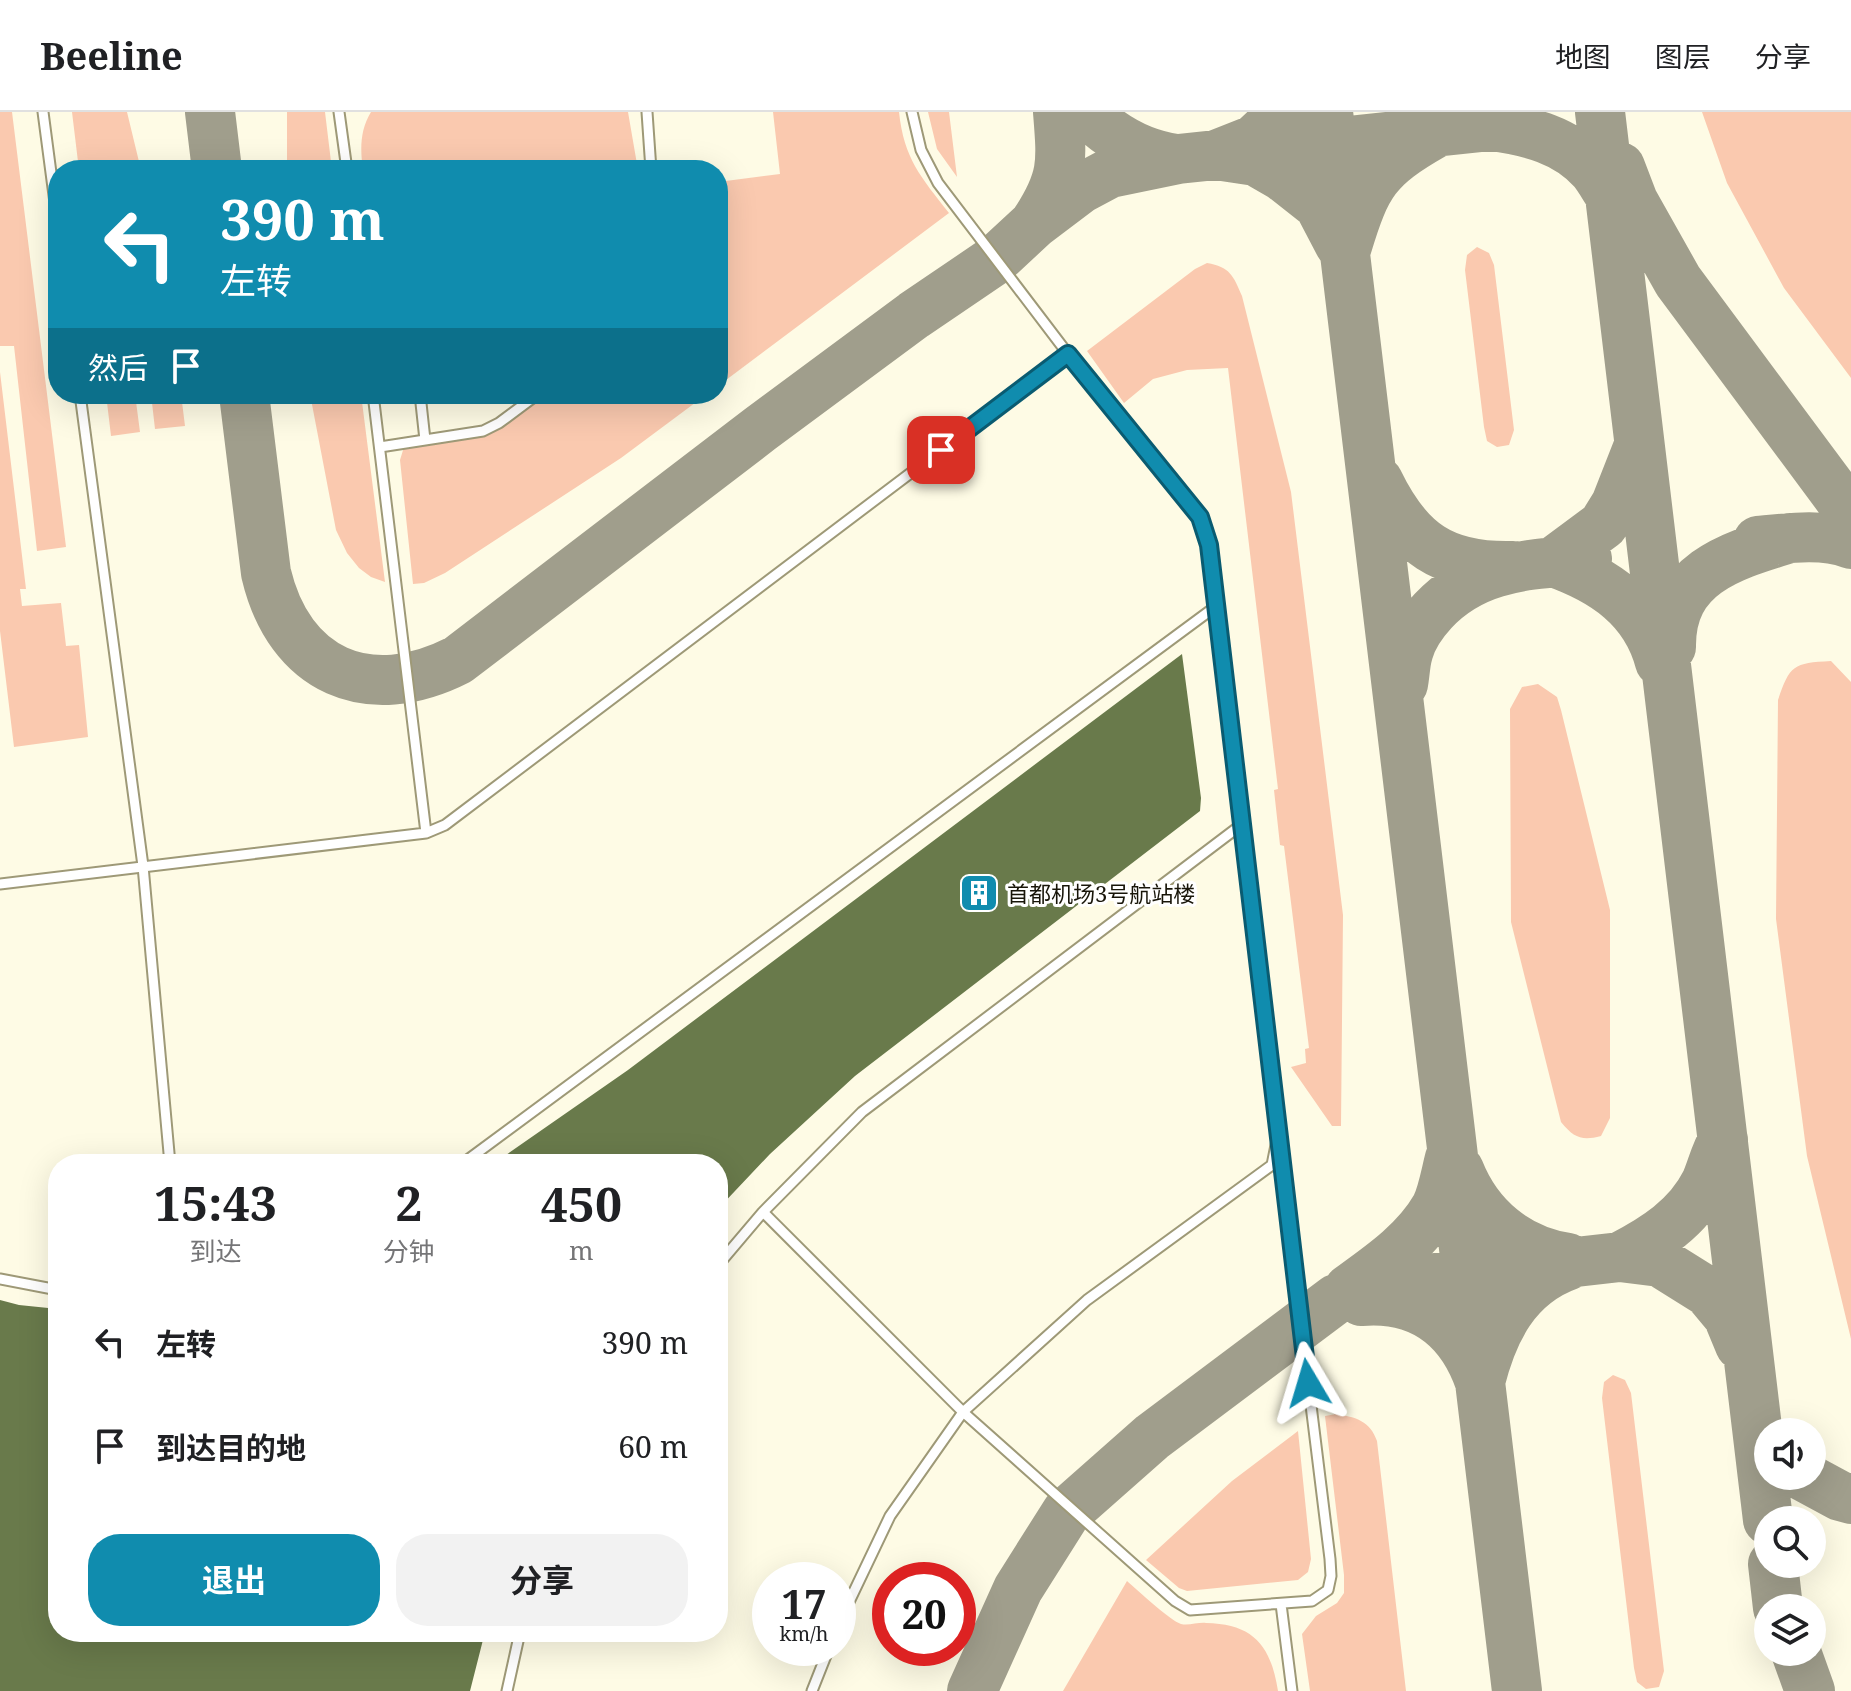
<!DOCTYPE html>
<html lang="zh">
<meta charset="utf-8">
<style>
body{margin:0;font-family:"Noto Serif","Noto Sans SC",serif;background:#f2f2f2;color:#202124;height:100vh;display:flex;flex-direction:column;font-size:30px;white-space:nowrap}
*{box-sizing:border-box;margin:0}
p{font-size:26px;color:#757577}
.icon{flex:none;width:44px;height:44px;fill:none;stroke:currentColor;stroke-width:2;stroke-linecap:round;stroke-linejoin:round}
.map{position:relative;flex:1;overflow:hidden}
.side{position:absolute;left:48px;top:1042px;width:680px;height:488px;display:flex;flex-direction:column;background:#fff;border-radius:32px;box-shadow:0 8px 32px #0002}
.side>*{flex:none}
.guide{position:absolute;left:48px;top:48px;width:680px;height:244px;border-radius:32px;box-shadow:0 8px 32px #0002;background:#108cae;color:#fff;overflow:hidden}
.buttons{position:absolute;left:1754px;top:1306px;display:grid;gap:16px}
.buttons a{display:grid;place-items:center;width:72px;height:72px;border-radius:50%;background:#fff;box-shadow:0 8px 32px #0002;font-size:40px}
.speed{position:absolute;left:752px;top:1450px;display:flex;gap:16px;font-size:40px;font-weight:700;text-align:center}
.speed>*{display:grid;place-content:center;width:104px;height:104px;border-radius:50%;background:#fff;box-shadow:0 8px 32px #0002;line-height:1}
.speed small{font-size:20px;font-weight:400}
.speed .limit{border:12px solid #d22;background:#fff;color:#111}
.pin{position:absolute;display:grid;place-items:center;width:68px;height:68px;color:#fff;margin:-34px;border-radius:16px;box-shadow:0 4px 12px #0006}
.me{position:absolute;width:88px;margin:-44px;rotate:353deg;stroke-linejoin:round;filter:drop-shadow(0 0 6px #0008)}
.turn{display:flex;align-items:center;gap:28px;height:168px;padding:0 40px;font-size:36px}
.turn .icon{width:104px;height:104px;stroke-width:2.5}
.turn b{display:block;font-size:56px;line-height:68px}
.then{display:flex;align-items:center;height:76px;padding:0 40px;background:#0003;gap:16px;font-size:30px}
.eta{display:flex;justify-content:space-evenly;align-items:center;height:136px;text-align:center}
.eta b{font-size:48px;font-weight:700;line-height:56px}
.action{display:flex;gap:16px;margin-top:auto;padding:16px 40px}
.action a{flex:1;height:92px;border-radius:32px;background:#108cae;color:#fff;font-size:32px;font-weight:700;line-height:92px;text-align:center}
.action a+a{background:#f2f2f2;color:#202124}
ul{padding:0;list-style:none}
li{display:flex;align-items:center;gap:24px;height:104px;padding:0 40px}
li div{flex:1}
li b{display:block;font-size:30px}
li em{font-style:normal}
header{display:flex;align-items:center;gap:48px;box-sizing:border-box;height:112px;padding:0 40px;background:#fff;border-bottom:2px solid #e0e0e0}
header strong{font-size:38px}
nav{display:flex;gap:44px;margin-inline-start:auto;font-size:28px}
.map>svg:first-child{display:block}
.green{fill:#fac9af}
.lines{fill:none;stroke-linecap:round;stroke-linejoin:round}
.taxiway{stroke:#a09e8c;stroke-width:50}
.building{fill:#697a4b}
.service-casing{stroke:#9e9977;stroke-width:13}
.service{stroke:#fff;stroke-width:9}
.route-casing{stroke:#0a5b71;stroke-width:20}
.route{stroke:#108cae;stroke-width:14}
.labels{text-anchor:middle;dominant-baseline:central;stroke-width:6;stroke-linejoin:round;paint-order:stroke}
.poi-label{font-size:22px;fill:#181509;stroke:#fff;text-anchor:start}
</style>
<header>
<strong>Beeline</strong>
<nav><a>地图</a><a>图层</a><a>分享</a></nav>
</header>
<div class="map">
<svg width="1851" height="1579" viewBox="0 0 1851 1579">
<rect width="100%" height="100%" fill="#fefbe5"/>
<!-- green -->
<path class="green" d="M0 0H12L66 435 37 439 14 234H0Z
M72 0H127L141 58H79Z
M287 0H325L332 58H287Z
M371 0H628L638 58H363C360 37 360 18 371 0Z
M773 0H899C904 47 921 65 949 101L718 274V70L780 62Z
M928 0H949L957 65 937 37Z
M1702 0H1851V266L1784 176 1727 71Z
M1477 135 1489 141 1494 153 1514 318 1509 333 1497 335 1487 329 1484 315 1465 158 1467 143Z
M1207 151C1230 155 1233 163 1242 184L1291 380 1343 803 1341 1014H1332L1291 955 1306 951 1305 937 1309 936 1284 734 1280 733 1274 678 1278 677 1228 256 1187 258 1153 267 1124 291 1087 239 1195 157Z
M0 260 26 477H20L22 494 61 491 66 534 79 533 88 625 14 635 0 519Z
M106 282H135L140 320 111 324Z
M151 282H181L185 314 155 317Z
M310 282H361L385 470 371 465 359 456 347 441 336 418Z
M538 282H707L621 346 445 461 424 471 413 472 400 348 404 335 487 321Z
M1831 549 1851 570V1227L1807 1044 1776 807 1778 588C1790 553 1793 551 1831 549Z
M1538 572 1557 585 1561 598 1610 798V1006L1601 1024C1582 1029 1574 1026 1561 1010L1511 810 1510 597 1522 575Z
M1613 1263 1625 1268 1631 1281 1664 1559 1659 1575 1646 1577 1637 1570 1634 1556 1602 1286 1604 1270Z
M1336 1302C1356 1305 1370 1309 1377 1329L1406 1579H1310L1302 1522 1316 1504 1337 1491 1344 1481V1463L1325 1304Z
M1298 1319 1311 1447 1308 1460 1298 1468 1187 1479 1179 1476 1146 1448 1232 1369Z
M1127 1469C1137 1478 1171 1509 1181 1512 1188 1514 1199 1510 1206 1511 1254 1512 1271 1534 1278 1579H1063Z"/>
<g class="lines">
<!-- taxiway -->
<path class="taxiway" d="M210 0 217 58
M1086 0C1112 26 1141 42 1176 47
M1284 0 1254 28 1216 43 1256 49 1282 64 1319 93 1340 133
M1328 0 1517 1579
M1600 0 1768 1408
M1491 14C1529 19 1566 28 1593 58 1601 68 1607 80 1614 89
M1620 55 1633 89 1678 169 1851 402
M1036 109C1064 66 1062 50 1058 0
M1347 134C1366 71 1376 55 1434 22
M244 282 266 461C289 559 368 594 458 548L760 317 914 203 995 148 1035 111 1080 77 1110 61 1178 47 1491 14 1516 0
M1638 336 1616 392 1603 413 1553 450C1604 468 1646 496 1660 550
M1378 369C1408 431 1443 456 1513 454
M1758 429C1788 426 1823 421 1851 432
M1671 535C1670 461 1731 444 1790 426
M1403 572C1405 562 1405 550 1408 541 1412 525 1422 511 1433 499 1476 453 1529 453 1587 447
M1459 1058C1478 1106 1517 1138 1568 1146
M1620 1145C1655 1127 1688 1106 1706 1070 1712 1056 1715 1042 1723 1028
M1349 1177C1381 1154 1416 1130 1436 1095 1443 1081 1446 1061 1450 1046
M1361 1189C1420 1184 1461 1215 1480 1270 1493 1218 1516 1172 1569 1153
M1803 1364 1840 1384 1851 1387
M1773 1452 1778 1496
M1796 1540 1810 1579
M972 1579 1018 1477 1066 1401 1152 1325 1336 1187 1382 1172 1620 1145 1660 1150 1708 1180 1728 1204 1740 1233"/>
</g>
<!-- building -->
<path class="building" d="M1182 542 1201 686 1200 699 855 964 770 1042 718 1097V1052H493L628 958Z
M0 1188 19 1193 58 1197V1520H485L470 1579H0Z"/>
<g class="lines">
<!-- service casing -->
<g class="service-casing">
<path id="service" d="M43 0 58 114
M339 0 347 58
M647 0 651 58
M912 0 921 38 938 71 1068 242
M80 282 143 754 170 1052
M373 282 426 721
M420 282 425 328
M380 335 483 319 499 311 538 282
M0 772 426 721 445 713 1068 242 1200 405 1209 433 1278 1023 1272 1053 1087 1188 963 1300 890 1404 838 1513
M462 1052 1215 495
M763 1100 963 1300 1175 1489 1190 1498 1312 1489 1328 1478 1331 1464 1330 1447 1279 1034
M718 1153 763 1100 862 1000 1241 713
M0 1167 58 1178
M1281 1492 1292 1579
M507 1579 520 1520
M812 1579 829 1536"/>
</g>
<!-- service -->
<use href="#service" class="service"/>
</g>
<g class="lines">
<!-- route casing -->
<g class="route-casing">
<path id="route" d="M941 338 1068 242 1200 405 1209 433 1308 1271"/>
</g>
<!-- route -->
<use href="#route" class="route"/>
</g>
<!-- icons -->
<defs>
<g id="building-square" transform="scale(2)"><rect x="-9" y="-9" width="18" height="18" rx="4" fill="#108cae" stroke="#fff"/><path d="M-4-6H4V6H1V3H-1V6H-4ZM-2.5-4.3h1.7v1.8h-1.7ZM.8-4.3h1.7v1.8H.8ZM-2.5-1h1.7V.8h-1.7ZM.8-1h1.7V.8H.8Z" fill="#fff"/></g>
</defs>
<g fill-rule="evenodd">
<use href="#building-square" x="979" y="781"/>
</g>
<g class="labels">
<!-- poi labels -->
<g class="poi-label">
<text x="1007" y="781">首都机场3号航站楼</text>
</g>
</g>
</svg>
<div class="buttons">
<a><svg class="icon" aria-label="sound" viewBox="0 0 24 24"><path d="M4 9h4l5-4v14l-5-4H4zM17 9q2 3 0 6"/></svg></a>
<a><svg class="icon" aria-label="search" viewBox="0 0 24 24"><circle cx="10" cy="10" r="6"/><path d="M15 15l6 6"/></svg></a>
<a><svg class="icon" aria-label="layers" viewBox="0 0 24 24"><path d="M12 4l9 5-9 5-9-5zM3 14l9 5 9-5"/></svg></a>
</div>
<div class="speed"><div>17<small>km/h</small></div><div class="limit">20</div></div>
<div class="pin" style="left:941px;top:338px;background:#d93025"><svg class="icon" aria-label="arrive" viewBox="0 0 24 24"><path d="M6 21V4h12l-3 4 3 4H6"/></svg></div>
<svg class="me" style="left:1308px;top:1271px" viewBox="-20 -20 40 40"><path d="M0-17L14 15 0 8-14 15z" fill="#108cae" stroke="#fff" stroke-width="4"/></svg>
<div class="guide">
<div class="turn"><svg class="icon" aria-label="left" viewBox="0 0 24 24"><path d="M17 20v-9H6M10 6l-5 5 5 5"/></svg><div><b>390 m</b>左转</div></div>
<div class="then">然后<svg class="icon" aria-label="arrive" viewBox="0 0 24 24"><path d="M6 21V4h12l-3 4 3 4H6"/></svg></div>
</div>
<section class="side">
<div class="eta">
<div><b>15:43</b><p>到达</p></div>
<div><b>2</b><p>分钟</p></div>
<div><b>450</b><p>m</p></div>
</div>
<ul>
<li><svg class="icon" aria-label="left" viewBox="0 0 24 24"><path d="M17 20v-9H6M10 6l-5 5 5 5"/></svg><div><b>左转</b></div><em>390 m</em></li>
<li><svg class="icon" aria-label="arrive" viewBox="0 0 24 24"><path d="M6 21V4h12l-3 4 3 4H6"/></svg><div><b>到达目的地</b></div><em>60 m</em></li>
</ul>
<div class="action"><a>退出</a><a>分享</a></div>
</section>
</div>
